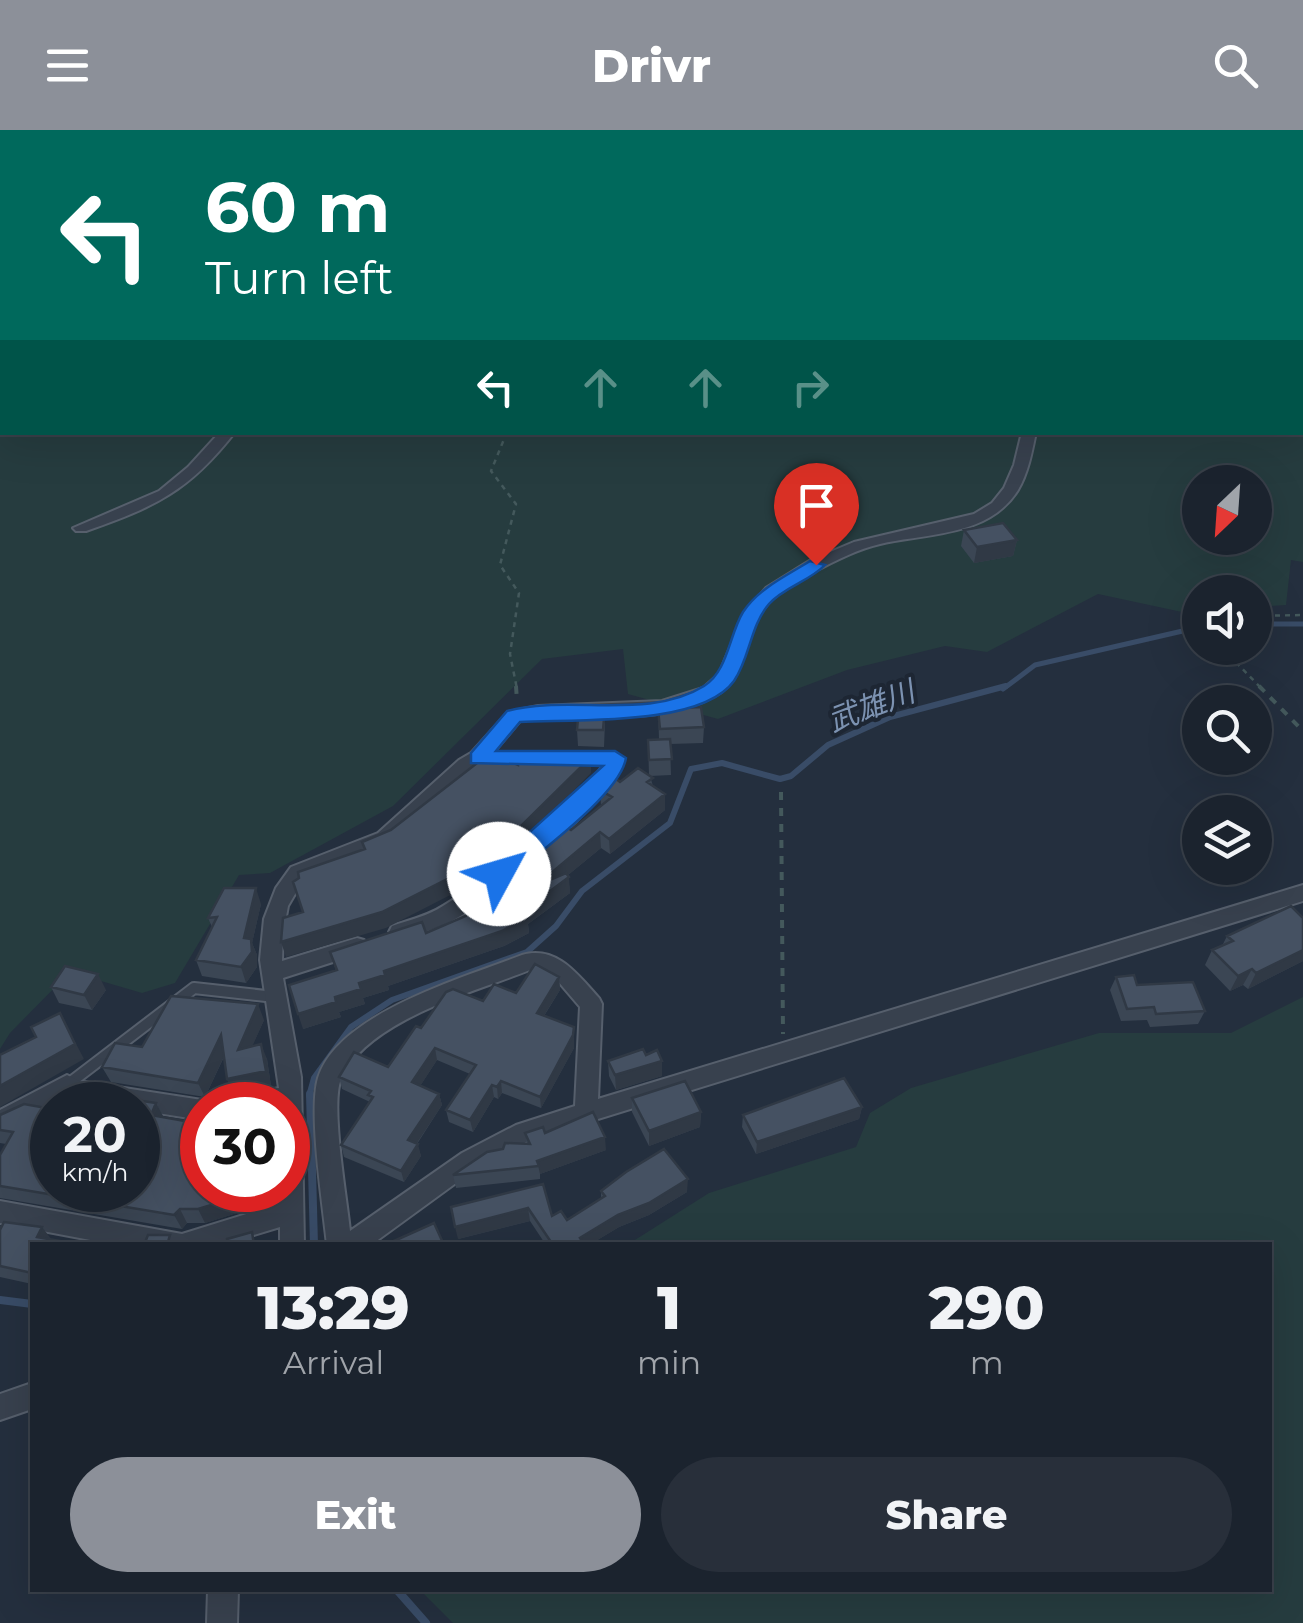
<!DOCTYPE html>
<meta charset="utf-8">
<style>
body{margin:0;font-family:Montserrat,"Noto Sans JP",sans-serif;background:#282f3a;color:#f1f3f6;height:100vh;display:flex;flex-direction:column;font-size:38px;white-space:nowrap}
*{box-sizing:border-box;margin:0}
p{font-size:32px;color:#a0a4aa}
.icon{flex:none;width:55px;height:55px;fill:none;stroke:currentColor;stroke-width:2;stroke-linecap:round;stroke-linejoin:round}
.map{position:relative;flex:1;overflow:hidden}
.details{position:absolute;left:30px;top:1112px;width:1242px;height:350px;display:flex;flex-direction:column;background:#1b232e;border-radius:0px;box-shadow:0 10px 40px #0002,0 0 0 2px #39404a}
.details>*{flex:none}
.hud{position:absolute;left:0px;top:0px;width:1305px;height:305px;box-shadow:0 10px 40px #0002,0 0 0 2px #39404a;background:#00695c;color:#fff;overflow:hidden}
.needle{width:65px;rotate:205deg}
.tools{position:absolute;left:1182px;top:335px;display:grid;gap:20px}
.tools a{display:grid;place-items:center;width:90px;height:90px;border-radius:50%;background:#1b232e;box-shadow:0 10px 40px #0002,0 0 0 2px #39404a;font-size:50px}
.speed{position:absolute;left:30px;top:952px;display:flex;gap:20px;font-size:50px;font-weight:700;text-align:center}
.speed>*{display:grid;place-content:center;width:130px;height:130px;border-radius:50%;background:#1b232e;box-shadow:0 10px 40px #0002,0 0 0 2px #39404a;line-height:1}
.speed small{font-size:25px;font-weight:400}
.speed .limit{border:15px solid #d22;background:#fff;color:#111}
.pin{position:absolute;display:grid;place-items:center;width:85px;height:85px;color:#fff;margin:-102px -42px;border-radius:50% 50% 50% 0;rotate:-45deg;box-shadow:0 0 10px #0007}
.pin .icon{rotate:45deg}
.me{position:absolute;width:110px;margin:-55px;rotate:51deg;stroke-linejoin:round;filter:drop-shadow(0 0 8px #0008)}
.turn{display:flex;align-items:center;gap:35px;height:210px;padding:0 40px;font-size:45px}
.turn .icon{width:130px;height:130px;stroke-width:2.5}
.turn b{display:block;font-size:70px;line-height:85px}
.lanes{display:flex;align-items:center;height:95px;padding:0 40px;background:#0003;justify-content:center;gap:50px;direction:ltr}
.lanes .off{opacity:.35}
.eta{display:flex;justify-content:space-evenly;align-items:center;height:170px;text-align:center}
.eta b{font-size:60px;font-weight:800;line-height:70px}
.button{display:flex;gap:20px;margin-top:auto;padding:20px 40px}
.button a{flex:1;height:115px;border-radius:60px;background:#8c9099;color:#fff;font-size:40px;font-weight:800;line-height:115px;text-align:center}
.button a+a{background:#282f3a;color:#f1f3f6}
header{display:flex;justify-content:space-between;align-items:center;height:130px;padding:0 40px;background:#8c9099;color:#fff;font-size:45px;font-weight:800}
.map>svg:first-child{display:block}
.green{fill:#263c3f;fill-rule:evenodd}
.lines{fill:none;stroke-linecap:round;stroke-linejoin:round}
.stream-far2{stroke:#394c67;stroke-width:5}
.stream-far1{stroke:#394c67;stroke-width:6}
.stream{stroke:#394c67;stroke-width:8}
.lane-casing{stroke:#565f6c;stroke-width:14}
.street-casing{stroke:#565f6c;stroke-width:4}
.secondary-casing{stroke:#565f6c;stroke-width:3}
.path-far1{stroke:#44595c;stroke-width:2.5;stroke-dasharray:5 5;stroke-linecap:butt}
.path{stroke:#44595c;stroke-width:4;stroke-dasharray:8 8;stroke-linecap:butt}
.lane{stroke:#38414e;stroke-width:10}
.street{fill:#38414e;fill-rule:evenodd}
.secondary{fill:#465061;fill-rule:evenodd}
.wall{fill:#3b4654}
.shaded-wall{fill:#303945}
.building{fill:#455162;stroke:#303945;stroke-width:2.5}
.route{fill:#1a73e8;stroke:#114b97;stroke-width:2.5}
.labels{text-anchor:middle;dominant-baseline:central;stroke-width:8;stroke-linejoin:round;paint-order:stroke}
.water-label{font-size:30px;font-style:italic;fill:#7c92b1;stroke:#1d2633}
</style>
<header><svg class="icon" aria-label="menu" viewBox="0 0 24 24"><path d="M4 6h16M4 12h16M4 18h16"/></svg>Drivr<svg class="icon" aria-label="search" viewBox="0 0 24 24"><circle cx="10" cy="10" r="6"/><path d="M15 15l6 6"/></svg></header>
<div class="map">
<svg width="1303" height="1493" viewBox="0 0 1303 1493">
<rect width="100%" height="100%" fill="#242f3e"/>
<!-- green -->
<path class="green" d="M281 0H1303V432L1291 430 1286 475 1255 477V462H1200V481L1182 482 1098 464 987 522 945 516 847 540 718 589 628 564 623 519 542 529 393 676 270 743 239 745 175 853 142 863 70 842 10 903 0 919V152L2 302H1302V2H267ZM1200 352H1255V408H1200Z
M1303 867V1493H453L420 1460H1270V1115H627L709 1063 856 1017 870 983 911 958 1099 903H1231Z"/>
<g class="lines">
<!-- stream-far2 -->
<path class="stream-far2" d="M1255 494H1303
M1003 559 1035 535 1200 497"/>
<!-- stream-far1 -->
<path class="stream-far1" d="M309 966 314 948 351 897 392 870 527 822 556 796 582 761 670 693 691 639 722 633 780 649 791 646 828 615 890 587 1006 556"/>
<!-- stream -->
<path class="stream" d="M310 964 314 1115
M0 1170 32 1174
M397 1460 426 1493"/>
<!-- lane casing -->
<g class="lane-casing">
<path id="lane" d="M67 955 194 858 275 867"/>
</g>
<!-- street casing -->
<g class="street-casing">
<path id="street" d="M731 0H752L753 2H733Z
M220 302H235C189 361 155 377 86 401H76L73 398 159 361 188 337Z
M1022 302H1036C1032 322 1028 343 1018 360 989 407 927 403 880 414 858 419 837 430 817 440 797 451 775 462 762 481 744 508 746 549 715 566 656 599 583 580 520 591L494 622 615 623 624 629C599 681 507 757 457 788 440 798 418 804 399 810L392 808 389 802 392 796C409 790 428 786 443 776 490 748 574 681 603 635L481 634 392 713 305 747 288 776 283 803 282 831 357 808 364 810 367 816 364 822 283 848 301 947 304 1115H280V1097L221 1115H117L0 1093V1071L182 1104 279 1074V1060H288V975H226L229 968 279 958 260 830 264 789 276 758 291 737 378 703 459 630 471 623 508 582 538 576 662 571 703 558 719 544 744 484 766 458 811 430 854 412 974 384 992 373 1004 358 1014 335Z
M1303 755V771L530 1010 478 1037 371 1115H327C323 1076 308 981 318 948 338 883 464 848 522 825 557 815 578 845 599 868L602 874 598 969ZM530 840 551 843 580 877 575 976 516 995 462 1023 350 1101C347 1069 330 975 341 949 367 890 474 862 530 840Z
M67 945 79 951 202 970 211 975H202V990L138 980V975H107L66 967 0 1002V980Z
M32 1253V1279L0 1290V1264Z
M208 1460H238L237 1493H207Z"/>
</g>
<!-- secondary casing -->
<g class="secondary-casing">
<path id="secondary" d="M2 31V41L0 42V32Z"/>
</g>
<!-- path-far1 -->
<path class="path-far1" d="M507 302 491 341 516 374 500 435 519 463 510 524 517 559
M1255 486 1303 485
M1194 488 1200 494
M1222 518 1262 559"/>
<!-- path -->
<path class="path" d="M516 556 517 571
M1259 556 1303 601
M781 662 783 904"/>
<!-- lane -->
<use href="#lane" class="lane"/>
<!-- street -->
<use href="#street" class="street"/>
<!-- secondary -->
<use href="#secondary" class="secondary"/>
</g>
<!-- wall -->
<path class="wall" d="M964 400 1017 410 1013 426 974 433 961 416Z
M658 579 704 597 703 613 670 614 671 645 650 646 653 656 665 680 610 724 601 718 568 745 570 763 528 794 529 803 504 816 388 856 389 860 363 868 365 874 339 882 341 887 303 899 336 841 330 822 426 803 548 751 546 746 504 759 601 676 600 660 620 652 649 645 648 610 659 609Z
M605 593 604 617 578 616 577 600Z
M261 774 252 813 257 825V837L246 853 202 846 196 830 212 797 208 788Z
M1303 788V831L1248 859 1243 855 1230 861 1205 835 1212 820 1222 816 1227 806Z
M559 847 560 860 544 886 574 897V918L541 978 502 963 498 969 494 967 473 1002 449 992 446 980 470 944 437 930 420 956 439 964 442 975 417 1014 421 1026 404 1052 344 1027 341 1015 370 972 342 959 339 947 388 937 421 898 483 871 516 863Z
M1116 847 1137 855 1205 881 1198 894 1150 897 1147 890 1121 891 1110 860Z
M51 857 106 860 92 880 59 873Z
M264 890 252 916 267 929 271 956 233 963 227 949 224 927 205 967 111 952 102 937 142 917Z
M646 925 662 931V946L616 960 609 946 608 931Z
M632 968 701 982 700 997 649 1016 632 982Z
M156 973 202 1060H274L275 1071 205 1093H187L182 1099 0 1068V1025L6 1014 0 1013V985L52 1060Z
M862 977 859 989 756 1024 742 997 743 985Z
M525 1003H545L606 1020 540 1044V1049L456 1058 453 1045 527 1014Z
M543 1054 552 1086 567 1090 601 1068V1061L687 1062 649 1085 619 1097 589 1115H546L530 1091 458 1109Z
M0 1097 32 1115V1154L0 1147Z"/>
<!-- shaded-wall -->
<path class="shaded-wall" d="M1017 410 1013 426 974 433 977 417Z
M591 627V643L517 718 464 758 386 798 286 827 281 812Z
M665 664V680L610 724 609 709Z
M600 702 601 718 551 759 550 744Z
M544 730 546 746 504 759 502 743Z
M569 747 570 763 528 794 529 803 504 816 388 856 389 860 363 868 365 874 339 882 341 887 303 899 298 884 384 841 522 782Z
M256 758 261 774 252 813 257 825V837L246 853 241 837 244 808Z
M1303 820V831L1248 859 1256 843Z
M1252 839 1243 855 1230 861 1238 846Z
M98 844 106 860 92 880 84 865Z
M559 847 560 860 538 895 537 883Z
M258 874 264 890 244 935 238 920Z
M60 883 84 929 0 977V956Z
M574 897V918L541 978 540 967Z
M221 905 227 920 205 967 198 953Z
M261 914 267 929 271 956 233 963 227 949Z
M435 918 437 930 415 964 412 952Z
M662 931V946L616 960 615 945Z
M501 951 502 963 498 969 497 957Z
M492 955 494 967 473 1002 470 990Z
M439 964 442 975 411 1022 408 1010Z
M156 973 164 988 151 985Z
M862 977 859 989 756 1024 757 1012Z
M701 982 700 997 649 1016V1001Z
M605 1007 606 1020 540 1044 537 1031Z
M418 1014 421 1026 404 1052 401 1041Z
M688 1049 687 1062 649 1085 619 1097 589 1115H576L580 1108 618 1085Z
M261 1060H274L275 1071 205 1093 198 1079Z
M528 1078 530 1091 458 1109 455 1097Z
M180 1079 187 1093 182 1099 174 1085Z
M42 1097 52 1110 37 1107Z"/>
<!-- building -->
<path class="building" d="M1003 393 1017 410 977 417 964 400Z
M579 577H605L603 600H577Z
M701 577 704 597 660 599 658 579Z
M670 609 672 629 649 630 648 610Z
M519 622 580 623 591 627 515 702 461 742 382 782 281 812 283 788 303 782 293 752 299 748 298 742 365 719 362 712 391 700 490 623 518 635Z
M638 638 653 648 647 652 665 664 609 709 600 702 550 744 544 730 502 743 560 693 571 700 612 667 600 660 615 648 620 652Z
M566 743 569 747 522 782 527 787 502 801 384 841 385 845 359 853 361 859 335 867 336 872 298 884 289 855 337 840 330 822 422 792 426 803Z
M224 758H256L244 808 251 809 252 822 241 837 196 830 217 787 208 788Z
M1291 776 1303 788V820L1256 843 1252 839 1238 846 1212 820 1233 811 1227 806Z
M535 834 559 847 537 883 574 897 573 905 540 967 501 951 497 957 492 955 470 990 446 980 476 935 435 918 412 952 439 964 408 1010 418 1014 401 1041 341 1015 373 967 368 965 371 961 339 947 354 922 388 937 416 896 421 898 446 862 453 859 483 871 494 854 516 863Z
M65 836 98 844 84 865 51 857Z
M1134 845 1137 855 1193 852 1205 881 1156 884 1154 877 1127 879 1116 847Z
M171 866 258 874 238 920 261 914 266 941 227 949 221 905 198 953 102 937 115 913 142 917Z
M60 883 75 914 0 956V925L36 907 31 897Z
M643 919 646 925 657 920 662 931 615 945 608 931Z
M844 948 862 977 757 1012 743 985Z
M685 951 701 982 649 1001 632 968Z
M129 969 156 973 151 985 202 994V1060H261L198 1079H180L174 1085 0 1056V1025L13 1002 0 1000V985L24 974 52 979V1060H138V975H126Z
M593 982 605 1007 537 1031 539 1036 453 1045 487 1022 503 1019 505 1013 530 1014 525 1003 543 997 545 1003Z
M664 1019 688 1049 649 1073 618 1085 580 1108 582 1111 576 1115H553L528 1078 455 1097 451 1077 543 1054 552 1086 561 1081 567 1090 605 1066 601 1061 626 1042Z
M4 1092 42 1097 37 1107 83 1115H32V1143L0 1136V1097L1 1098Z
M434 1093 444 1115H385Z
M252 1102 254 1115H228L227 1109Z
M148 1105H170L167 1115H144Z"/>
<!-- route -->
<path class="route" d="M810 431 825 435C810 451 784 457 769 474 750 496 750 528 734 551 701 597 573 589 520 592L496 621H615L626 628C620 665 536 724 507 750H491V737L603 636 471 633V623L507 581C568 564 648 591 704 556 728 541 729 505 743 482 759 458 786 446 810 431Z"/>
<g class="labels">
<!-- water labels -->
<g class="water-label">
<text transform="translate(871 576) rotate(-21)">武雄川</text>
</g>
</g>
</svg>
<div class="tools">
<a><svg class="needle" viewBox="-14 -14 28 28"><path d="M0-13l5 13h-10z" fill="#e53935"/><path d="M0 13l5-13h-10z" fill="#a0a4aa"/></svg></a>
<a><svg class="icon" aria-label="sound" viewBox="0 0 24 24"><path d="M4 9h4l5-4v14l-5-4H4zM17 9q2 3 0 6"/></svg></a>
<a><svg class="icon" aria-label="search" viewBox="0 0 24 24"><circle cx="10" cy="10" r="6"/><path d="M15 15l6 6"/></svg></a>
<a><svg class="icon" aria-label="layers" viewBox="0 0 24 24"><path d="M12 4l9 5-9 5-9-5zM3 14l9 5 9-5"/></svg></a>
</div>
<div class="speed"><div>20<small>km/h</small></div><div class="limit">30</div></div>
<div class="pin" style="left:816px;top:435px;background:#d93025"><svg class="icon" aria-label="arrive" viewBox="0 0 24 24"><path d="M6 21V4h12l-3 4 3 4H6"/></svg></div>
<svg class="me" style="left:499px;top:744px" viewBox="-20 -20 40 40"><circle r="19" fill="#fff"/><path d="M0-13L10 11 0 6-10 11z" fill="#1a73e8"/></svg>
<div class="hud">
<div class="turn"><svg class="icon" aria-label="left" viewBox="0 0 24 24"><path d="M17 20v-9H6M10 6l-5 5 5 5"/></svg><div><b>60 m</b>Turn left</div></div>
<div class="lanes"><svg class="icon" aria-label="left" viewBox="0 0 24 24"><path d="M17 20v-9H6M10 6l-5 5 5 5"/></svg><svg class="icon off" aria-label="ahead" viewBox="0 0 24 24"><path d="M12 20V5M6 11l6-6 6 6"/></svg><svg class="icon off" aria-label="ahead" viewBox="0 0 24 24"><path d="M12 20V5M6 11l6-6 6 6"/></svg><svg class="icon off" aria-label="right" viewBox="0 0 24 24"><path d="M7 20v-9h11M14 6l5 5-5 5"/></svg></div>
</div>
<section class="details">
<div class="eta">
<div><b>13:29</b><p>Arrival</p></div>
<div><b>1</b><p>min</p></div>
<div><b>290</b><p>m</p></div>
</div>
<div class="button"><a>Exit</a><a>Share</a></div>
</section>
</div>
